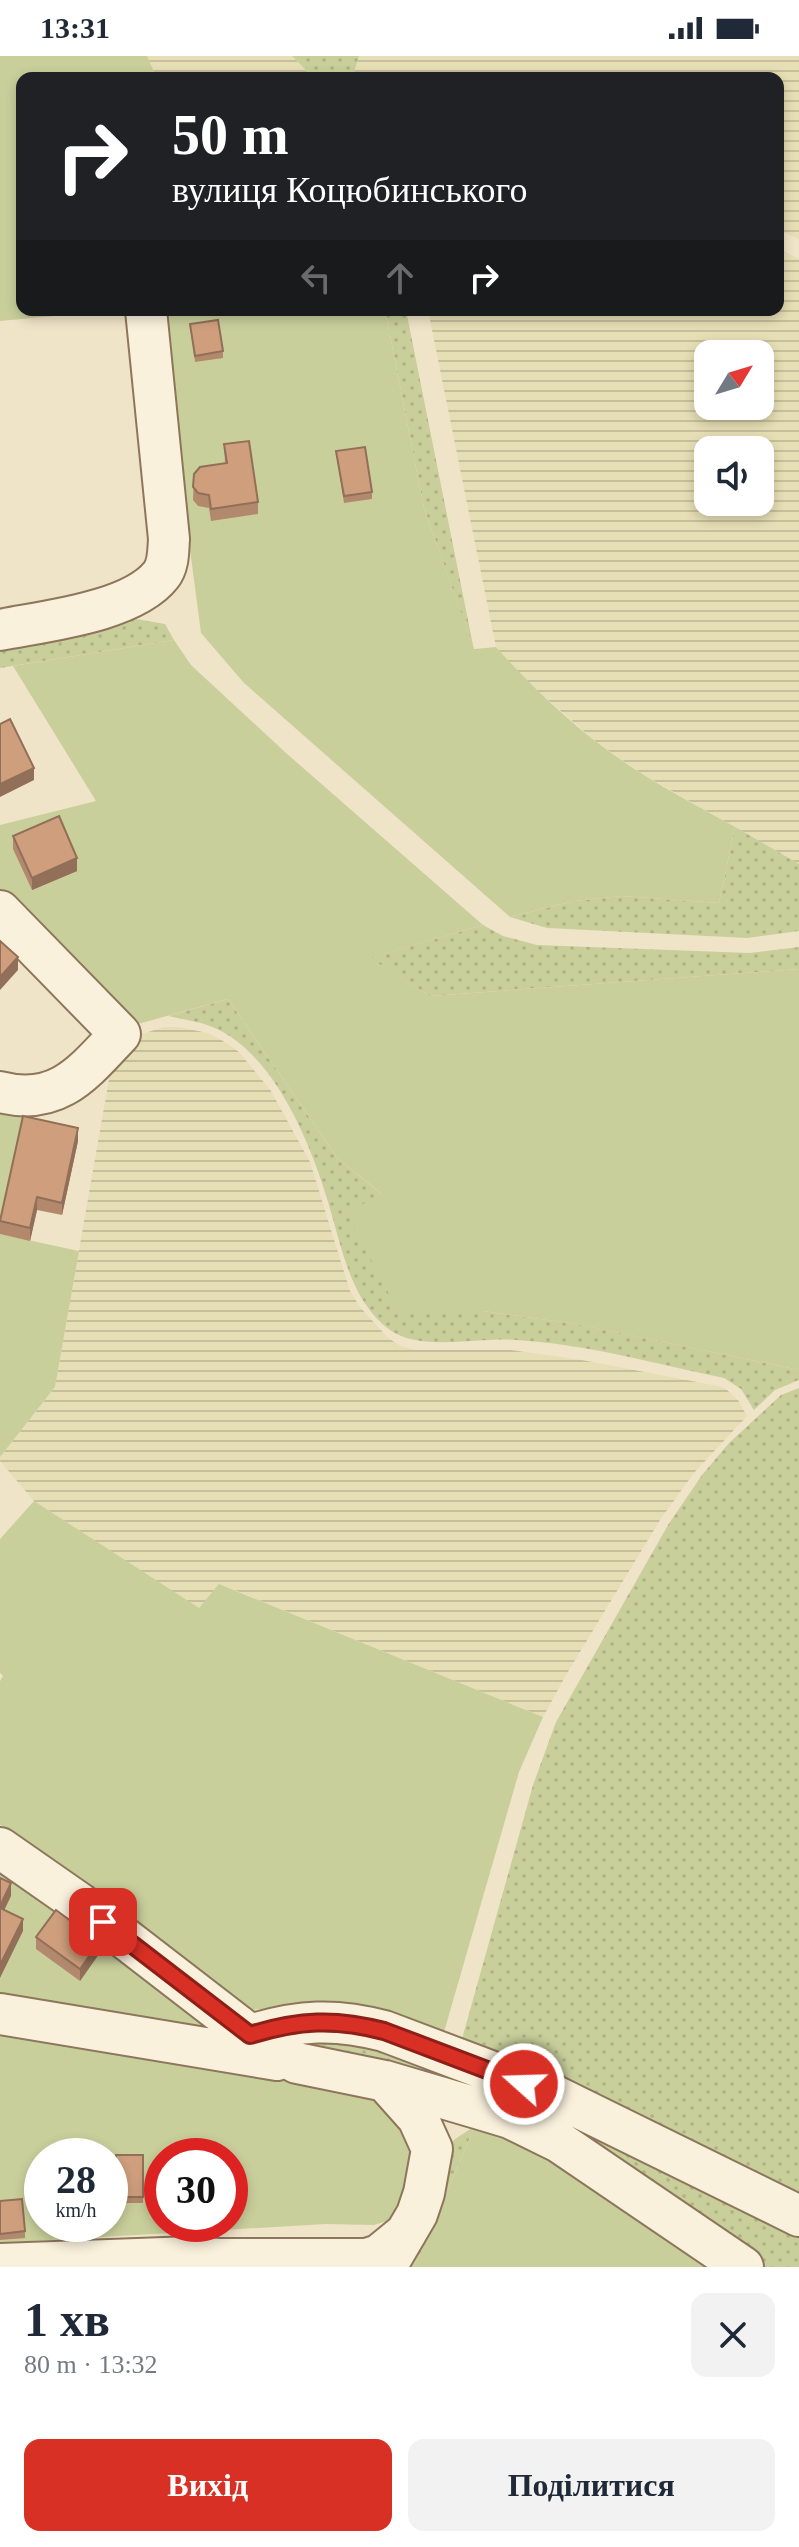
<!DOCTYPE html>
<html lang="uk">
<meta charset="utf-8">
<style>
body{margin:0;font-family:"Times New Roman",serif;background:#f2f2f3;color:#1f2937;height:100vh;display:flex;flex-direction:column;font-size:30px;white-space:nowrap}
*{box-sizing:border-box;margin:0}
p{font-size:26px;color:#747a83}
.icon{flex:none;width:44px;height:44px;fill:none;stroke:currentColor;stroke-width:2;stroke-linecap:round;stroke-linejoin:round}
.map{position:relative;height:2211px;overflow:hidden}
.drawer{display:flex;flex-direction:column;background:#fff;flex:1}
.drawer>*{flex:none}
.banner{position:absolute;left:16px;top:16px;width:768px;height:244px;border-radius:16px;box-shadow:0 4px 12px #0003;background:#202124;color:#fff;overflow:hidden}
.needle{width:52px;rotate:52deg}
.buttons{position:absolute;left:694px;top:284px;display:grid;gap:16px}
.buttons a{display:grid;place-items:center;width:80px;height:80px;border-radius:16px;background:#fff;box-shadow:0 4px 12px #0003;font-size:40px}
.speed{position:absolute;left:24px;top:2082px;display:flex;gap:16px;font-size:40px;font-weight:700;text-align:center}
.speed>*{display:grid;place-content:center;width:104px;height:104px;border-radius:50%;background:#fff;box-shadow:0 4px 12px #0003;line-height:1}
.speed small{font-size:20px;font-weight:400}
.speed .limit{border:12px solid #d22;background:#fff;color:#111}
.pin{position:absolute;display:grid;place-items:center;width:68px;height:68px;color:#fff;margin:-34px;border-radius:16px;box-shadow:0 4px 12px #0006}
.me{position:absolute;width:88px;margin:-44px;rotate:290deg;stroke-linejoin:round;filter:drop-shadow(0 0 6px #0008)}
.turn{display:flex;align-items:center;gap:28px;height:168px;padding:0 24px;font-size:36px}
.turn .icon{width:104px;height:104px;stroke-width:2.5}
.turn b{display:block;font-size:56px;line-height:68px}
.lanes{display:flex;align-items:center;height:76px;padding:0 24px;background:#0003;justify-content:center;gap:40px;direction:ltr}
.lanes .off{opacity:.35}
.round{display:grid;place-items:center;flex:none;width:84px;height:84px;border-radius:16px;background:#f2f2f3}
.head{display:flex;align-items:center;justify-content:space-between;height:136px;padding:0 24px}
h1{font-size:48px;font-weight:600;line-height:60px}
.primary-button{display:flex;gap:16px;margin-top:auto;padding:16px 24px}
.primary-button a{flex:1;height:92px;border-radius:16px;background:#d93025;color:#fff;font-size:32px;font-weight:600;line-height:92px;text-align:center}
.primary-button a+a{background:#f2f2f3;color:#1f2937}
.status{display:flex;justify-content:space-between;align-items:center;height:56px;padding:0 40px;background:#fff;direction:ltr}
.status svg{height:22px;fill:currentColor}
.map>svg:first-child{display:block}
.farmland{fill:url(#farmland-rules);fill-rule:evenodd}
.grass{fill:url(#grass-dots)}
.green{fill:#c9cf9b;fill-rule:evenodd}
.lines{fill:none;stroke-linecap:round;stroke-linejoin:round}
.minor-casing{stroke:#8d765c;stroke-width:44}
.minor{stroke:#faf1dc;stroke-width:40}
.wall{fill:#b2896c}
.shaded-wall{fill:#916f58}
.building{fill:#cf9f7d;stroke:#916f58;stroke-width:2}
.route-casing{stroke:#8d1f18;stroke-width:20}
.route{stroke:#d93025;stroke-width:14}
</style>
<div class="status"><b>13:31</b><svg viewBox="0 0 49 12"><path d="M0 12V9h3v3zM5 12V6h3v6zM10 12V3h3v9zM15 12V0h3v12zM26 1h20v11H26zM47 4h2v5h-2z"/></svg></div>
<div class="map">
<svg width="799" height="2211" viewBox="0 0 799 2211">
<defs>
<pattern id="farmland-rules" width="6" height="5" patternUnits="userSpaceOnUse" patternTransform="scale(2)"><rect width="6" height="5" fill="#e6deb5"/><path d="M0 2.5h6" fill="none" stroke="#c6bf9b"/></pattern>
<pattern id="grass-dots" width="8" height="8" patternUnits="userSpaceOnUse" patternTransform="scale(2)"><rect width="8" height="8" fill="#c9cf9b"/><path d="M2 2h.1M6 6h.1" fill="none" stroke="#aeb285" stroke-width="1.8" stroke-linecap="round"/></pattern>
</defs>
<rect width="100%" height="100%" fill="#f0e4c8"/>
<!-- farmland -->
<path class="farmland" d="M147 0H292L314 22H157Z
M359 0H799V183L778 174V22H352Z
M778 192 799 203V808L644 719 600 689 526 625 496 591 428 254H778ZM708 298H760V350H708ZM708 394H760V446H708Z
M164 971H178L208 977 220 983 239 996 271 1035 310 1106 350 1235 360 1251 388 1282 401 1290 415 1294H511L582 1304 718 1330 726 1333 738 1344 747 1360 693 1418 660 1464 566 1619 543 1661 220 1528 199 1553 34 1445 0 1405V1401L55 1331 112 1006 123 984Z"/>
<!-- grass -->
<path class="grass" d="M292 0H359L352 22H314Z
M385 254H406L474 594 424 452Z
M136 563 165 568 174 584 0 612V595Z
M735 771 799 808V875L747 882 547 872 510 861 574 845 622 840 719 847Z
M483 869 503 880 537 889 750 897 799 891V913L430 940 369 902Z
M228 943 338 1103 382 1138 398 1255H483L577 1268 799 1314V1324L775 1334 754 1354 741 1333 724 1322C656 1308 586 1288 516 1284 480 1281 420 1296 390 1274 355 1249 344 1203 333 1163 316 1101 281 1007 221 975 205 966 186 964 168 960Z
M799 1332V2148L460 1990 533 1729 556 1666 668 1469 702 1419 729 1387 781 1339Z
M360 1975 799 2167V2211H760L565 2081 308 1999 285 1977Z
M475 2070 419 2201 412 2211H399L445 2094 455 2083Z"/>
<!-- green -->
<path class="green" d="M0 0H147L157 22H22V254L108 255 0 265Z
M162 254H385L424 452 474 593 496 591C539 639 589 685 644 719 674 738 705 754 735 771L719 847 622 840 574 845 510 861 244 627 201 577 178 403Z
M174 584 191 609 286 697 483 869 370 902 430 940 799 913V1314L576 1268 483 1255H398L347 1158 381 1137 338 1103 228 943 131 970 0 836V769L96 745 13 610Z
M0 1051 26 1057 0 1178 79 1195 55 1331 0 1401Z
M34 1445 199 1552 219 1528 543 1661 519 1716 442 1983 305 1950 247 1954 56 1808 0 1769V1625L3 1620 0 1617V1483Z
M0 1808 229 1979 0 1944Z
M0 1976 368 2039 381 2047 402 2070 414 2097 400 2155 387 2165 374 2169 326 2168 0 2187ZM42 2100H110V2168H42ZM162 2100H230V2168H162Z
M475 2070 505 2071 725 2211H412L419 2201Z"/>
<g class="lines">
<!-- minor casing -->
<g class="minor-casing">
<path id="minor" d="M0 574C45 565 132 556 161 519 169 509 168 495 169 483L146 254
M0 855 120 978C84 1016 58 1051 0 1036
M0 1792 79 1847 250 1979 297 2007 385 2025 480 2053 510 2062 559 2086 743 2211
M0 1958 277 2004
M250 1979C299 1964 335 1962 384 1975L551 2038 799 2160
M385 2025 418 2062 432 2093 424 2137 417 2158 386 2211
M222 2203H366L379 2199 406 2177
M0 2208 192 2201 219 2203 250 2211"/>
</g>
<!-- minor -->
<use href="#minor" class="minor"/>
</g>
<!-- wall -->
<path class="wall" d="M190 268 223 295V302L195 306Z
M224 388 258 446V458L211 465 209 452 198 450 193 444 194 418 225 407Z
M336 395 372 436V443L344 447Z
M13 780 77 815 32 834 13 793Z
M78 1085 62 1159 37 1154 30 1185 0 1178V1165Z
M36 1881 99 1898 80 1925 36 1893Z
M116 2099H143V2147H115Z
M0 2145 25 2175V2182L0 2184Z"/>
<!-- shaded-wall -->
<path class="shaded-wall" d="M34 712V724L0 741V728Z
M77 802V815L32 834V822Z
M18 901V914L0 934V921Z
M78 1072V1085L62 1159V1147Z
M37 1141V1154L30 1185V1172Z
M11 1827V1840L0 1863V1850Z
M23 1863V1875L0 1922V1909Z
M99 1886V1898L80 1925V1913Z"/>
<!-- building -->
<path class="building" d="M218 264 223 295 195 300 190 268Z
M249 385 258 446 211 453 209 439 198 437 193 431 194 418 200 411 227 407 224 388Z
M365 391 372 436 344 440 336 395Z
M10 663 34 712 0 728V668Z
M59 760 77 802 32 822 13 780Z
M0 885 18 901 0 921Z
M23 1060 78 1072 62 1147 37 1141 30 1172 0 1165Z
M0 1822 11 1827 0 1850Z
M0 1852 23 1863 0 1909Z
M56 1854 99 1886 80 1913 36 1881Z
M116 2099H143V2141H115Z
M22 2143 25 2175 0 2178V2145Z"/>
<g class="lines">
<!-- route casing -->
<g class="route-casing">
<path id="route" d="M103 1866 250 1979C299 1964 335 1962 384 1975L524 2028"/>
</g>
<!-- route -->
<use href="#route" class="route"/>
</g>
</svg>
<div class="buttons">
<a><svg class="needle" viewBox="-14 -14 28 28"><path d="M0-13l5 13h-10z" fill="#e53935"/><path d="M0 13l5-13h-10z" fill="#747a83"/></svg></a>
<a><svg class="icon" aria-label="sound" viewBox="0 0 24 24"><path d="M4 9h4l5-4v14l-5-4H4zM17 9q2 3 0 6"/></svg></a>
</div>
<div class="speed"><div>28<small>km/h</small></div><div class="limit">30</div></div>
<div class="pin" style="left:103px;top:1866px;background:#d93025"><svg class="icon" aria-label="arrive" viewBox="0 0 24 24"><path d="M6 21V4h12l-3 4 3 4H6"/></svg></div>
<svg class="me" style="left:524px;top:2028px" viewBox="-20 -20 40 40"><circle r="17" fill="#d93025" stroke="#fff" stroke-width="3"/><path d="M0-11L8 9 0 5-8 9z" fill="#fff"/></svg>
<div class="banner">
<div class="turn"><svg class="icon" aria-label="right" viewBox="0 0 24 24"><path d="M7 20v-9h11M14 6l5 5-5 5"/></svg><div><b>50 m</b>вулиця Коцюбинського</div></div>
<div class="lanes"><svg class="icon off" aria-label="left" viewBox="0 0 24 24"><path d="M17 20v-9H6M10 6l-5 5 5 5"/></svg><svg class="icon off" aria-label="ahead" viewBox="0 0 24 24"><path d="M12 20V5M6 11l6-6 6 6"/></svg><svg class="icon" aria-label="right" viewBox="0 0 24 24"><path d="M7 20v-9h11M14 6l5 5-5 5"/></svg></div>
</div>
</div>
<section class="drawer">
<div class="head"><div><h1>1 хв</h1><p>80 m · 13:32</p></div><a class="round"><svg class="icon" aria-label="close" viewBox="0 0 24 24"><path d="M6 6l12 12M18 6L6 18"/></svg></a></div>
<div class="primary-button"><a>Вихід</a><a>Поділитися</a></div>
</section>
